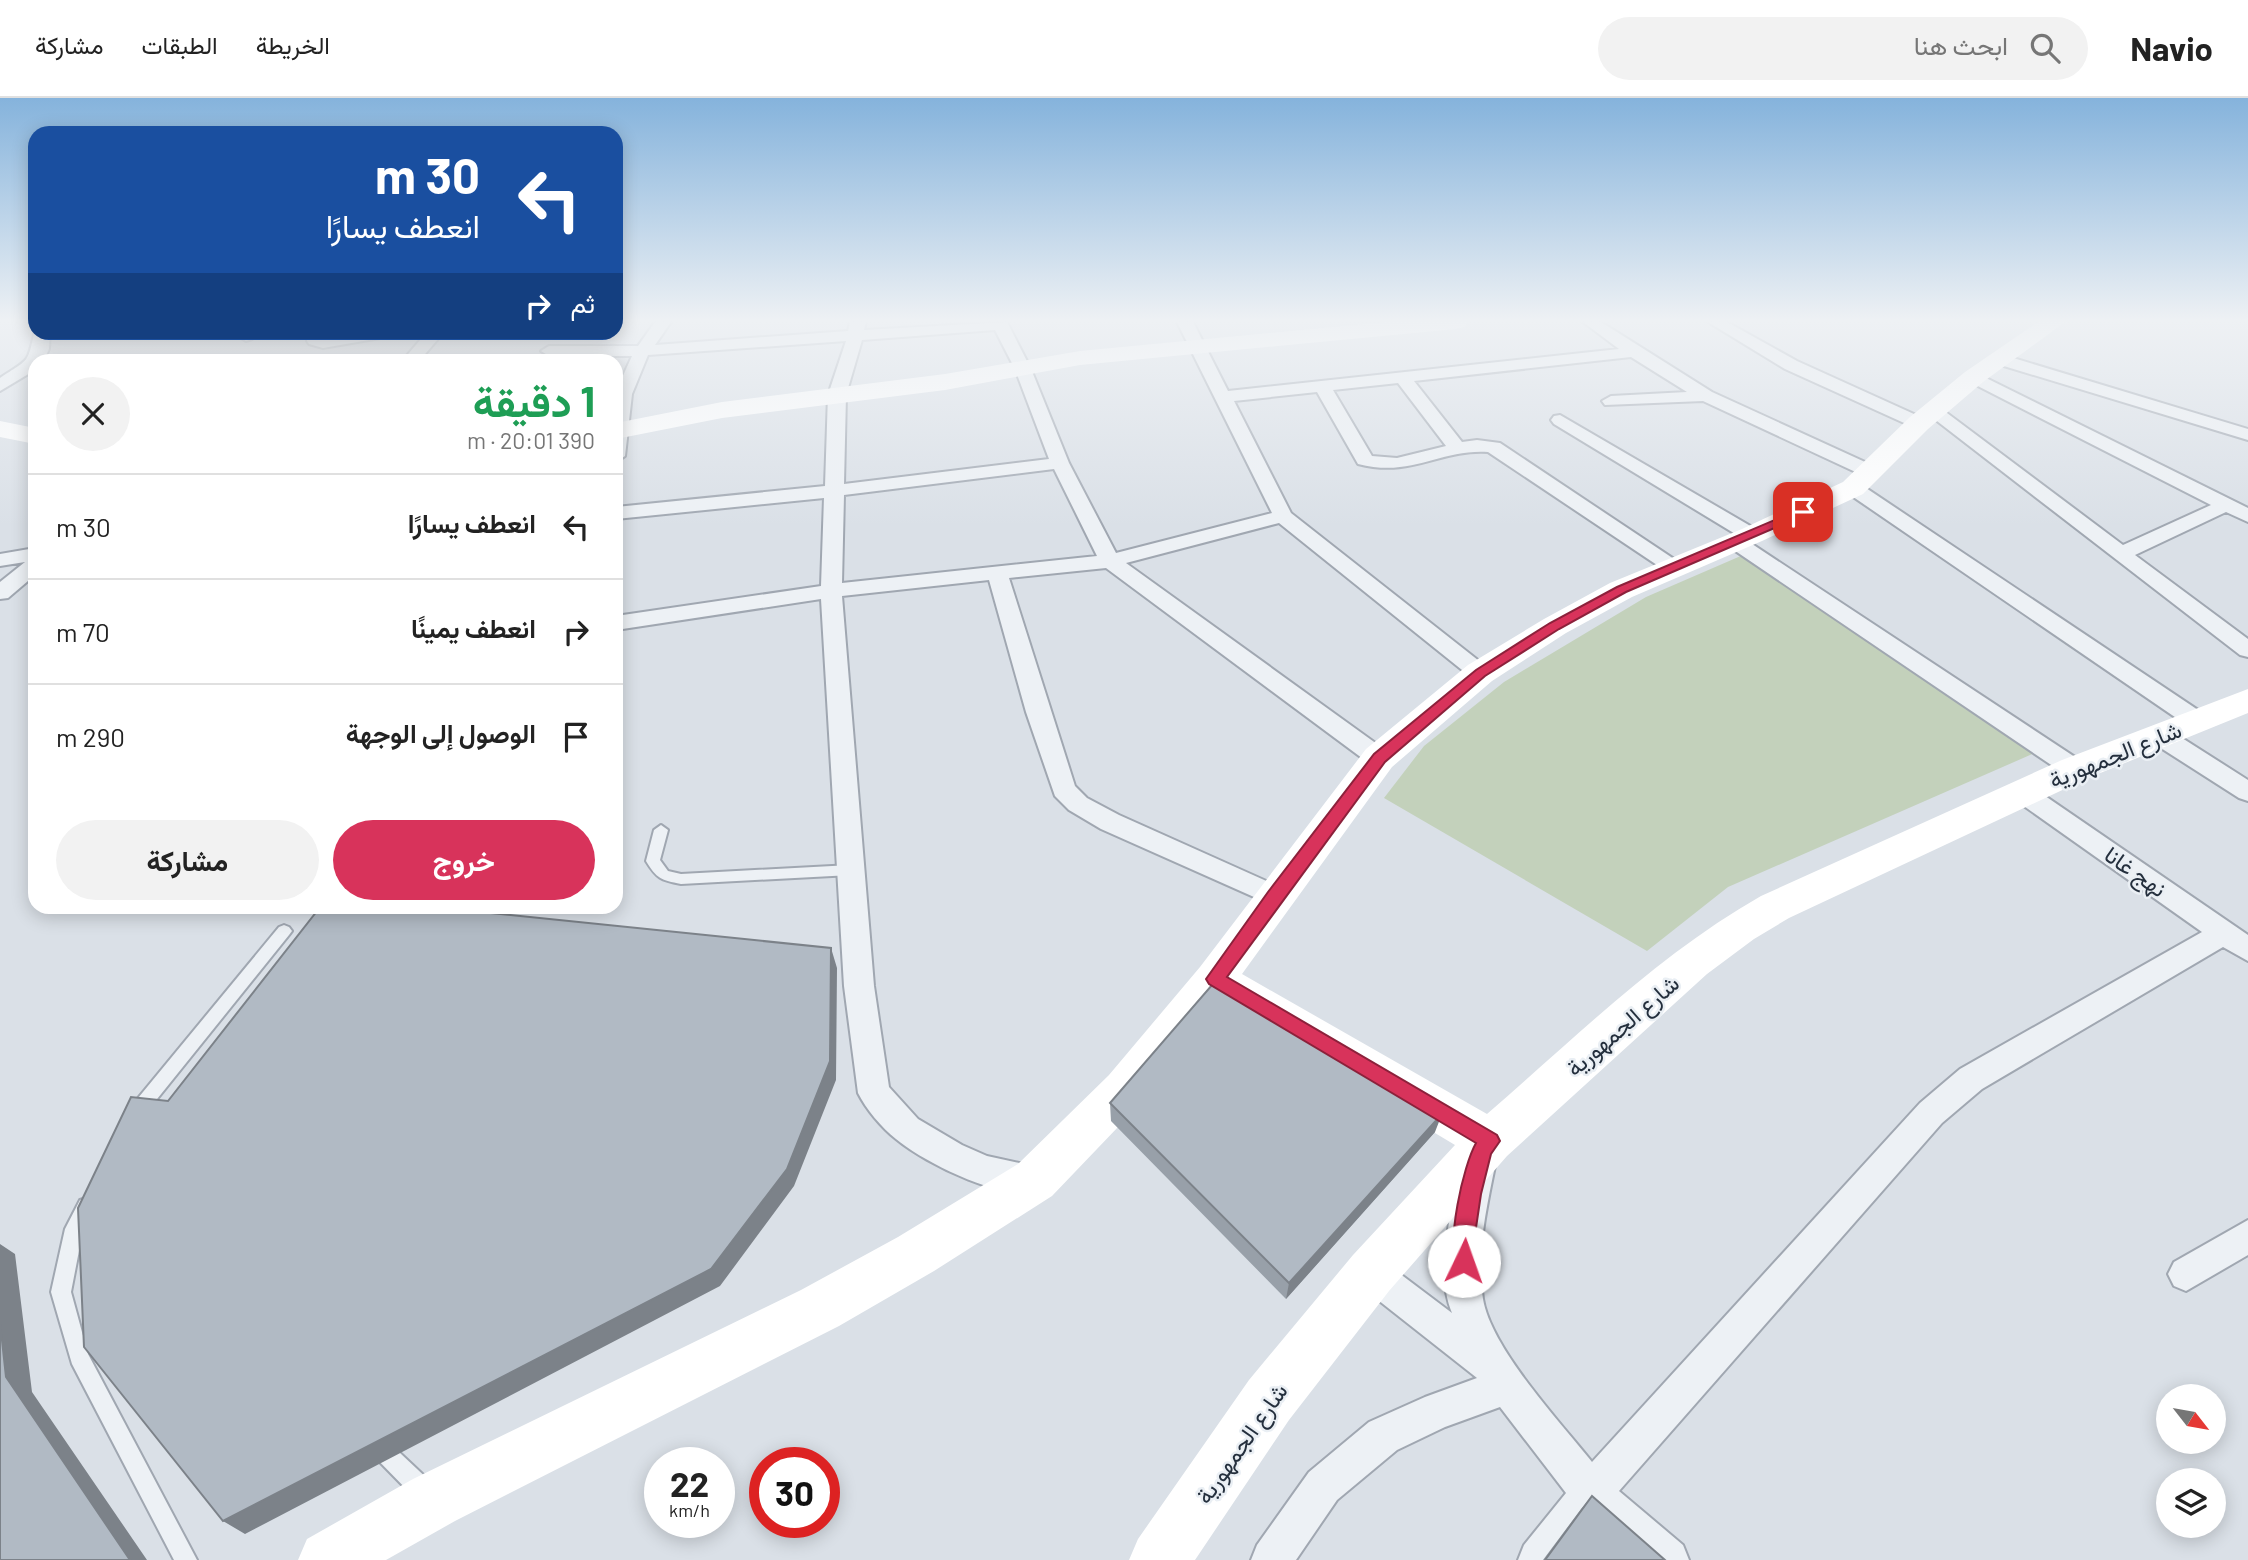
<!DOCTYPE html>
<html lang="ar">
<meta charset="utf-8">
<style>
body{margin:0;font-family:Barlow,Vazirmatn,sans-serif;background:#f2f2f2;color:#222;direction:rtl;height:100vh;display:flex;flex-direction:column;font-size:26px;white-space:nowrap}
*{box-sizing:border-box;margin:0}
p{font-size:23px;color:#767676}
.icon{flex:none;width:38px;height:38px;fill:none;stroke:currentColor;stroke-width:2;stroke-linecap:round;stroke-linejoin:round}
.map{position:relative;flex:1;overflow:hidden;direction:ltr}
.side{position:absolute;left:28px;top:256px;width:595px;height:560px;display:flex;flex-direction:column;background:#fff;border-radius:21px;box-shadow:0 4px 18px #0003;direction:rtl}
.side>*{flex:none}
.guide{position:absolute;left:28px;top:28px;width:595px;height:214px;border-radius:21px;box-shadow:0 4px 18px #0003;direction:rtl;background:#1a4fa0;color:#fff;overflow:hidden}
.needle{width:46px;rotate:121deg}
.controls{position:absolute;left:2156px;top:1286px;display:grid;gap:14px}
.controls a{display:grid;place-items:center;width:70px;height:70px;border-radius:50%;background:#fff;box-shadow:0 4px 18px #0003;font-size:35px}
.speed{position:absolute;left:644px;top:1349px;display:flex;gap:14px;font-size:35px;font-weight:700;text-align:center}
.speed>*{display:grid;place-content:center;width:91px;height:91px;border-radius:50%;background:#fff;box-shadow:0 4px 18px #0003;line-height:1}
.speed small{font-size:18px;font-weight:400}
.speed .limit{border:10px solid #d22;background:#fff;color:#111}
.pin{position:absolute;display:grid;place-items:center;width:60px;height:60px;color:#fff;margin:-30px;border-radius:14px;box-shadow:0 4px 10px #0006}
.me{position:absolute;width:77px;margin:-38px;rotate:3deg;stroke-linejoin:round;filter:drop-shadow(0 0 5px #0008)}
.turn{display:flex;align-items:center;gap:24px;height:147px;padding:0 28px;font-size:32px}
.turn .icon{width:91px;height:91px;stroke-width:2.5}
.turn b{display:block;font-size:49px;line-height:60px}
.then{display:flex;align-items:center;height:66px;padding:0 28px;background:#0003;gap:14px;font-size:26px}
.round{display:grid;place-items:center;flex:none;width:74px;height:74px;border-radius:37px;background:#f2f2f2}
.summary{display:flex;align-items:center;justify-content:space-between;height:119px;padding:0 28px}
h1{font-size:42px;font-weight:700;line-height:52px;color:#1e9e55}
.primary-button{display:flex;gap:14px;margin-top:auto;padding:14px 28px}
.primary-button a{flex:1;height:80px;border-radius:42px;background:#d8335b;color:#fff;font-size:28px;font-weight:700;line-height:80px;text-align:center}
.primary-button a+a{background:#f2f2f2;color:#222}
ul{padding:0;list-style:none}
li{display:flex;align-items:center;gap:21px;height:105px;padding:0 28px;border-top:2px solid #e0e0e0}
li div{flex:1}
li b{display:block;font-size:26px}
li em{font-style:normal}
header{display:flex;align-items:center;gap:42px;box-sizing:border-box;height:98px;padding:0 35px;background:#fff;border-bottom:2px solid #e0e0e0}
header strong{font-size:33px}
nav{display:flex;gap:38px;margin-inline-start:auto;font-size:24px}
.search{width:490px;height:63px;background:#f2f2f2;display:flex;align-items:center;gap:18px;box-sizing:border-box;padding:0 24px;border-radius:38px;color:#767676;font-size:26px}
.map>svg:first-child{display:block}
.green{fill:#c3d1bb}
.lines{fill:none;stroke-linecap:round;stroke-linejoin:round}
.lane-casing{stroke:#a0a7b1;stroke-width:4}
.street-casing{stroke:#a0a7b1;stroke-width:4}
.lane{fill:#edf1f5;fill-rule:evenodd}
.street{fill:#edf1f5;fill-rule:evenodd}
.secondary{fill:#fff;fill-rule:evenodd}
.wall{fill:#98a0a9}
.shaded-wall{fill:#7c8289}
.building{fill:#b1bac4;stroke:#7c8289;stroke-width:2}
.route{fill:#d8335b;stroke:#8c213b;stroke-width:2}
.labels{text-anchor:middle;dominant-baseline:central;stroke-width:5;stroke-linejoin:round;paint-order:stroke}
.street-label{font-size:23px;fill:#242f3d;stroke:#eaeff4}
</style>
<header>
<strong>Navio</strong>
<div class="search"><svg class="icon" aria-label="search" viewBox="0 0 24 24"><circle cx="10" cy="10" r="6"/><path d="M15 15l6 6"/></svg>ابحث هنا</div>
<nav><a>الخريطة</a><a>الطبقات</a><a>مشاركة</a></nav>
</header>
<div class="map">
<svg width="2248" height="1462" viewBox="0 0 2248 1462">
<rect width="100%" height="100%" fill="#dae0e7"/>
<!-- green -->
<path class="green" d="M1743 457 2037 654 1728 789 1647 853 1384 700 1424 648 1504 584 1646 499Z"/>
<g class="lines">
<!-- lane casing -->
<g class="lane-casing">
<path id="lane" d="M661 727 668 732 660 762 668 773 681 776 851 767 856 768 858 772 856 776 851 777 681 786C661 782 657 781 646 763L654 732Z
M284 827 289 829 292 833 289 837 141 1021 135 1024 129 1021 126 1016 129 1011 279 829Z
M86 1100 92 1102 95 1108 83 1132 71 1194 88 1256 197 1462H174L72 1266 51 1194 65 1131 80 1102Z
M377 1337 384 1340 433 1386 436 1394 433 1402 425 1405 417 1402 370 1354 367 1347 370 1340Z"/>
</g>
<!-- street casing -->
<g class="street-casing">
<path id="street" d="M655 224H671L655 247 848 233 850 224H866L864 232 1007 224 1031 271 1069 365 1116 455 1272 415 1177 224H1193L1228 293 1619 251 1583 224H1601L1712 294 1876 369 1878 373 1876 377H1862L1703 303 1605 307 1602 303 1611 298 1687 294 1631 259 1414 283 1462 344 1477 342 1500 345 1680 465 1683 469 1680 473H1666L1488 354C1439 351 1413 380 1358 366L1317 294 1234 303 1291 415 1488 570 1492 575 1488 580 1480 582 1472 580 1279 425 1126 465 1388 654 1391 660 1388 666 1379 668 1370 666 1106 470 1009 480 1075 688 1087 700 1119 717 1284 791 1288 798 1284 805 1274 808 1101 731 1069 712 1055 698 1026 614 989 482 842 498 874 888 889 989 918 1021 962 1047 987 1058 1047 1071 1052 1082 1047 1093C1009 1107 926 1066 896 1041 882 1030 866 1011 858 995L844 888 821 501 616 532V518L821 488 824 400 616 421V409L825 388 828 297 846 243 648 257 632 296 625 358 616 364V293L632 258H549L541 253 549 248H638ZM995 232 1015 271 1049 361 844 386 846 297 862 242ZM1398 285 1446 348 1397 360 1372 358 1333 292ZM1054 371 1097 458 842 485 844 397Z
M1708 224H1727L1797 263 1925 321 1928 325 1925 329H1913L1785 271Z
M35 232 50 234 49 251 44 262H35V272L0 293V280C30 260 27 267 35 232Z
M240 234H257L252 241 246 243 238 238Z
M309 234H325L324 240 355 234H394L386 239 323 250 309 246 307 243Z
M427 234H444L420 262H403Z
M2000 256 2248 331V342L1994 265 1992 261Z
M1974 274 2248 410V424L2226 414 2135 457 2248 541V559L2240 557 1924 313 1933 308 1939 309 2123 447 2211 407 1968 283 1965 279Z
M1560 317 1759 433 1762 437 1759 441 1752 443 1743 440 2084 665 2088 671 2084 677 2075 680 2066 677 1728 448 1725 444 1728 440H1742L1554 326 1551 322 1554 318Z
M1853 384 1860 386 2204 616 2208 622 2204 628 2196 630 2188 628 1846 394 1843 390Z
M35 450V477L8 500 0 501V484L25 464 0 468V456Z
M2162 631 2171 633 2248 682V703L2239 700 2153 645 2150 639 2153 633Z
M2023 686 2032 689 2248 837V863L2223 849 1982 991 1942 1025 1619 1393 1683 1447 1689 1462H1637L1594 1424 1565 1462H1518L1524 1447 1566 1395 1500 1309 1445 1329 1397 1352 1337 1402 1296 1462H1251L1257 1447 1309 1374 1369 1324 1425 1299 1477 1280 1359 1187 1353 1175 1359 1163 1371 1158 1383 1163 1452 1215C1434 1172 1452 1112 1461 1068L1466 1057 1478 1053 1490 1057 1495 1068C1486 1112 1476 1156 1483 1201 1491 1250 1560 1324 1592 1364L1920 1005 1960 971 2202 834 2014 701 2010 695 2014 689Z
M2248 1122V1157L2186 1193 2174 1188 2168 1176 2174 1164Z"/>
</g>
<!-- lane -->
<use href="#lane" class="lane"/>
<!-- street -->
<use href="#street" class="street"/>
<!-- secondary -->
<path class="secondary" d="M1386 224H1468L1464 229 1456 231 1080 267 945 292 722 320 616 341V325L722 304 945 276 1080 253Z
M2038 224H2065L1983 284 1928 331 1863 396 1762 443 1632 499 1566 535 1492 583 1392 669 1242 876 1487 1016C1575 940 1659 856 1761 798L2062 662 2248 591V615L2088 680 1789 820 1754 841 1707 876 1507 1058 1389 1193 1289 1322 1195 1462H1129L1138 1441 1249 1282 1353 1157 1455 1047 1220 906 1141 1005 1052 1098 934 1173 839 1228 455 1423 386 1462H298L307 1441 413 1381 801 1192 898 1139 1018 1066 1109 977 1200 869 1366 651 1468 567 1544 521 1610 485 1742 431 1843 384 1910 319 1965 274Z
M0 323 35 330V346L0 339Z"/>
</g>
<!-- wall -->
<path class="wall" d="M1110 1005 1435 1034 1286 1201 1111 1023Z
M1592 1398 1665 1462H1543L1581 1411Z"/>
<!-- shaded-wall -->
<path class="shaded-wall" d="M831 850 837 870 836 982 794 1088 720 1188 245 1436 223 1423Z
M1442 1016 1435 1034 1286 1201 1289 1185Z
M0 1146 15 1156 32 1294 147 1462H130L6 1279 0 1224Z"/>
<!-- building -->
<path class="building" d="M321 808H424L831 850 830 963 787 1071 711 1171 223 1423 84 1249 78 1110 131 999 168 1003Z
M1212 887 1442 1016 1289 1185 1110 1005Z
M0 1224 6 1279 130 1462H0Z
M1592 1398 1665 1462H1545Z"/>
<!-- sky -->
<linearGradient id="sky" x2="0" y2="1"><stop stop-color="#85b3dc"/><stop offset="0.52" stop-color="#eef1f4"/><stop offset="1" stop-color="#eef1f4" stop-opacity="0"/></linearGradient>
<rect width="2248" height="428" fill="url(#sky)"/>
<!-- route -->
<path class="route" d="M1803 410 1809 414 1807 416 1626 494 1559 531 1485 578 1385 664 1227 879 1497 1037 1500 1043 1491 1056 1481 1096 1474 1143 1475 1163 1472 1170 1464 1173 1457 1170C1446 1145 1463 1068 1476 1045L1209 886 1206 881 1268 794 1374 656 1476 572 1550 525 1617 489Z"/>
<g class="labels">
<!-- street labels -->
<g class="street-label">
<text transform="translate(2115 656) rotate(-22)">شارع الجمهورية</text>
<text transform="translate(2136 773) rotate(35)">نهج غانا</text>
<text transform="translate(1622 927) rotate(-41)">شارع الجمهورية</text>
<text transform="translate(1241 1345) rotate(-55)">شارع الجمهورية</text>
</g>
</g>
</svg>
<div class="controls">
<a><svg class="needle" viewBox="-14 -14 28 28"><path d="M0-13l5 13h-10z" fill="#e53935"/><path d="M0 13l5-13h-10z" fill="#767676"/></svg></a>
<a><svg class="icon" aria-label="layers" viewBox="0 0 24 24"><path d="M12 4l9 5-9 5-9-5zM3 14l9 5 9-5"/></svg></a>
</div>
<div class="speed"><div>22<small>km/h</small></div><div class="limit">30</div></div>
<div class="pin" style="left:1803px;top:414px;background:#d93025"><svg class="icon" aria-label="arrive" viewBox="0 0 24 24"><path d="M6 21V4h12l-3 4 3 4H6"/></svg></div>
<svg class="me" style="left:1464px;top:1163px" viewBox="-20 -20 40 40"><circle r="19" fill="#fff"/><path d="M0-13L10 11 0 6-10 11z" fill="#d8335b"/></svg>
<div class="guide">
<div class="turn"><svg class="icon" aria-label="left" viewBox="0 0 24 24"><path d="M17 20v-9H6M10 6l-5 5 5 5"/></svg><div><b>30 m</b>انعطف يسارًا</div></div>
<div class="then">ثم<svg class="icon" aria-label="right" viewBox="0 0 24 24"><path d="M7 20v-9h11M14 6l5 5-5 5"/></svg></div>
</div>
<section class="side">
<div class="summary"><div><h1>1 دقيقة</h1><p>390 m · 20:01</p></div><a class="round"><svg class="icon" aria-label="close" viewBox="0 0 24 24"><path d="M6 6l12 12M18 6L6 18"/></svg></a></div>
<ul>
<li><svg class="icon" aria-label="left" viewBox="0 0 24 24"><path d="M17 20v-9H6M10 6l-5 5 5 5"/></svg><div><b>انعطف يسارًا</b></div><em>30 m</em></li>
<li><svg class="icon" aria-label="right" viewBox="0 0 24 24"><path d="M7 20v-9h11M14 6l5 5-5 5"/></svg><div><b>انعطف يمينًا</b></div><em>70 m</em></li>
<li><svg class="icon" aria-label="arrive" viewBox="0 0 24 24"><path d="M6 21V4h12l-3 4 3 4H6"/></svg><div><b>الوصول إلى الوجهة</b></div><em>290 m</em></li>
</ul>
<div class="primary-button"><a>خروج</a><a>مشاركة</a></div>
</section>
</div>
